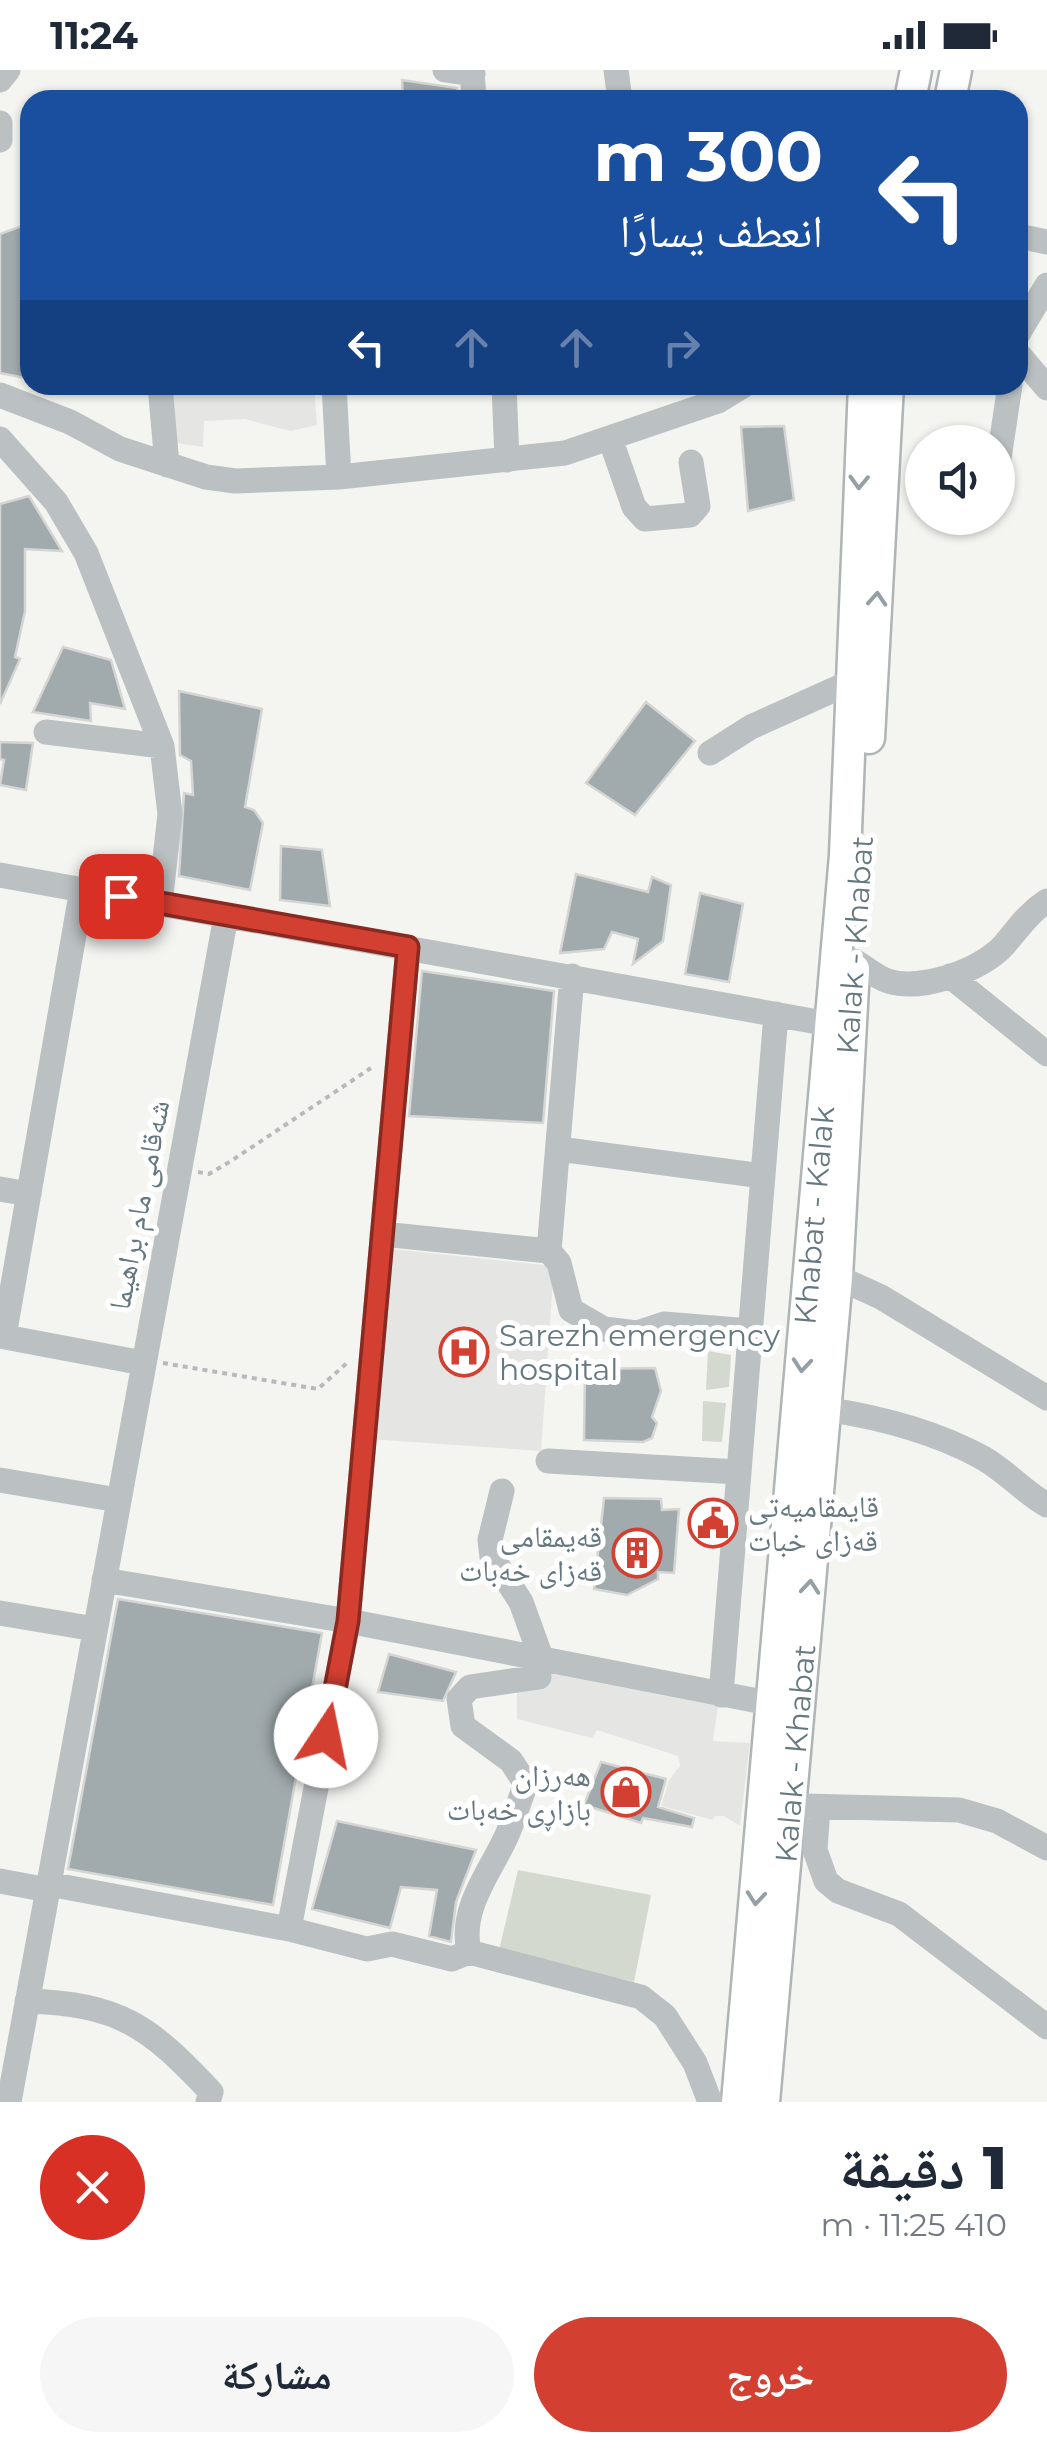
<!DOCTYPE html>
<html lang="ar">
<meta charset="utf-8">
<style>
body{margin:0;font-family:Montserrat,"Noto Naskh Arabic",sans-serif;background:#f6f6f7;color:#1f2937;direction:rtl;height:100vh;display:flex;flex-direction:column;font-size:38px;white-space:nowrap}
*{box-sizing:border-box;margin:0}
p{font-size:32px;color:#747a83}
.icon{flex:none;width:55px;height:55px;fill:none;stroke:currentColor;stroke-width:2;stroke-linecap:round;stroke-linejoin:round}
.map{position:relative;height:2032px;overflow:hidden;direction:ltr}
.panel{display:flex;flex-direction:column;background:#fff;flex:1}
.panel>*{flex:none}
.top-card{position:absolute;left:20px;top:20px;width:1008px;height:305px;border-radius:30px;box-shadow:0 2px 8px #0004;direction:rtl;background:#1a4fa0;color:#fff;overflow:hidden}
.buttons{position:absolute;left:905px;top:355px;display:grid;gap:20px}
.buttons a{display:grid;place-items:center;width:110px;height:110px;border-radius:50%;background:#fff;box-shadow:0 2px 8px #0004;font-size:50px}
.pin{position:absolute;display:grid;place-items:center;width:85px;height:85px;color:#fff;margin:-42px;border-radius:20px;box-shadow:0 5px 15px #0006}
.me{position:absolute;width:110px;margin:-55px;rotate:11deg;stroke-linejoin:round;filter:drop-shadow(0 0 8px #0008)}
.turn{display:flex;align-items:center;gap:35px;height:210px;padding:0 40px;font-size:45px}
.turn .icon{width:130px;height:130px;stroke-width:2.5}
.turn b{display:block;font-size:70px;line-height:85px}
.lanes{display:flex;align-items:center;height:95px;padding:0 40px;background:#0003;justify-content:center;gap:50px;direction:ltr}
.lanes .off{opacity:.35}
.round{display:grid;place-items:center;flex:none;width:105px;height:105px;border-radius:52px;background:#f6f6f7}
.summary{display:flex;align-items:center;justify-content:space-between;height:170px;padding:0 40px}
h1{font-size:60px;font-weight:800;line-height:75px}
.button{display:flex;gap:20px;margin-top:auto;padding:20px 40px}
.button a{flex:1;height:115px;border-radius:60px;background:#d33f31;color:#fff;font-size:40px;font-weight:800;line-height:115px;text-align:center}
.button a+a{background:#f6f6f7;color:#1f2937}
.status{display:flex;justify-content:space-between;align-items:center;height:70px;padding:0 50px;background:#fff;direction:ltr}
.status svg{height:28px;fill:currentColor}
.map>svg:first-child{display:block}
.built{fill:#e5e5e4}
.green{fill:#d4d9d0}
.building{fill:#a1aaad;stroke:#d5d5d3;stroke-width:2.5}
.lines{fill:none;stroke-linecap:round;stroke-linejoin:round}
.major-casing{stroke:#afb4b6;stroke-width:35}
.path{stroke:#b7babc;stroke-width:4;stroke-dasharray:5 5;stroke-linecap:butt}
.minor{stroke:#bbc0c2;stroke-width:25}
.major{stroke:#fff;stroke-width:30}
.oneway{stroke:#94a0a5}
.route-casing{stroke:#892920;stroke-width:25}
.route{stroke:#d33f31;stroke-width:18}
.labels{text-anchor:middle;dominant-baseline:central;stroke-width:10;stroke-linejoin:round;paint-order:stroke}
.street-label{font-size:30px;fill:#66787f;stroke:#fff}
.poi-label{font-size:30px;fill:#66787f;stroke:#fff;text-anchor:start}
</style>
<div class="status"><b>11:24</b><svg viewBox="0 0 49 12"><path d="M0 12V9h3v3zM5 12V6h3v6zM10 12V3h3v9zM15 12V0h3v12zM26 1h20v11H26zM47 4h2v5h-2z"/></svg></div>
<div class="map">
<svg width="1047" height="2032" viewBox="0 0 1047 2032">
<rect width="100%" height="100%" fill="#f4f4f1"/>
<!-- built -->
<path class="built" d="M166 315H314L317 355 290 361 245 349 204 351 203 377 170 372Z
M392 1179 554 1196 541 1381 369 1369Z
M517 1597 718 1636 713 1671 750 1673 740 1756 724 1746H715L713 1750 661 1736 669 1710 680 1696 678 1686 597 1660 592 1668 517 1649Z"/>
<!-- green -->
<path class="green" d="M708 1281 731 1285 729 1317 706 1320Z
M703 1331 726 1333 722 1372 702 1371Z
M518 1800 651 1825 634 1912 499 1880Z"/>
<!-- building -->
<path class="building" d="M402 10 457 18 458 30H403Z
M27 154 30 161V309L0 303V164Z
M784 356 794 430 748 441 741 357Z
M29 426 62 481 25 479V541L15 587 20 589 0 634V434Z
M63 577 111 590 125 639 90 633 91 651 33 642Z
M179 621 262 639 245 737 254 740 263 753 250 820 179 806 184 723 193 725 191 691 180 685Z
M646 632 695 671 635 745 586 713Z
M0 672 33 673 26 720 0 715 4 690 0 689Z
M281 776 322 780 330 836 280 830Z
M576 804 648 822 652 807 671 815 663 871 633 894 638 869 612 862 604 879 560 883Z
M700 823 743 834 729 912 685 904Z
M422 901 554 921 543 1053 409 1046Z
M655 1298 661 1321 652 1347 657 1353 652 1368 643 1372 584 1370 585 1299Z
M604 1428 661 1429 662 1440 679 1439 674 1503 658 1502V1509L627 1525 594 1519Z
M118 1529 322 1563 273 1835 68 1799Z
M389 1584 456 1602 443 1631 378 1622Z
M601 1692 666 1709 658 1737 694 1748 692 1757 643 1748 641 1753 584 1735Z
M337 1751 476 1780 456 1832 451 1872 429 1866 437 1820 401 1817 390 1858 312 1839Z"/>
<g class="lines">
<!-- major casing -->
<g class="major-casing">
<g id="major">
<path d="M910 30 916 0"/>
<path d="M950 30 956 0"/>
<path d="M869 668 888 315"/>
<path id="s1" d="M737 2032 845 785 864 315"/>
<path id="s2" d="M764 2032 837 1207 854 899"/>
</g>
</g>
<!-- path -->
<path class="path" d="M198 1102 209 1104 231 1091 371 998
M163 1293 318 1319 348 1292"/>
<!-- minor -->
<path class="minor" d="M445 0 473 4
M472 0 474 30
M616 0 620 30
M0 10 8 0
M0 53V70
M1018 166 1047 172
M1018 264 1047 215
M1020 286 1047 318
M160 315 167 395
M334 315 339 407
M504 315 507 390
M0 325 70 352 120 379 206 407 235 411 339 407 565 383 718 331 744 315
M610 368 634 437 645 449 690 445 698 436 691 392
M0 369 56 432 86 483 162 676 170 744 160 834
M998 395 1010 315
M46 662 162 676
M710 683 751 657 851 612
M0 805 829 954
M854 891C865 897 877 908 888 911 921 922 982 900 1004 875 1019 858 1027 844 1047 831
M950 906 1047 984
M559 1079 763 1106
M0 1119 29 1124
M382 1164 549 1181 559 1193 571 1240 604 1259 637 1263 664 1254 750 1261
M549 1181 572 906
M837 1207 881 1227 1047 1328
M0 1266 143 1293
M4 1266 82 819
M825 1339C878 1347 936 1362 983 1388 1006 1401 1024 1422 1047 1435
M548 1391 738 1402
M0 1410 118 1430
M502 1421 490 1470 492 1487 521 1532 542 1590
M104 1510 348 1551 789 1637
M0 1543 95 1559
M721 1625 776 944
M805 1736 959 1740 997 1751 1047 1778
M818 1737 815 1780 826 1811 838 1821 899 1844 1047 1957
M0 1811 48 1820
M49 1814 289 1859 348 1551 408 877
M289 1859 367 1879 392 1874 452 1889 469 1882C459 1838 490 1803 507 1765 514 1749 519 1731 526 1714L511 1691 463 1656 459 1629 470 1617 539 1607 527 1587
M469 1882 641 1927 665 1946 695 1993 710 2032
M27 1931C120 1934 149 1956 211 2022L208 2032
M9 2032 226 846"/>
<!-- major -->
<use href="#major" class="major"/>
</g>
<!-- one-way arrows -->
<defs><path id="oneway-chevron" d="M-2-3.5L2.5 0L-2 3.5" fill="none" stroke-width="1.6" stroke-linecap="round" stroke-linejoin="round" transform="scale(2.5)"/></defs>
<g class="oneway">
<use href="#oneway-chevron" transform="translate(859 412) rotate(92)"/>
<use href="#oneway-chevron" transform="translate(877 529) rotate(-86)"/>
<use href="#oneway-chevron" transform="translate(802 1295) rotate(95)"/>
<use href="#oneway-chevron" transform="translate(810 1517) rotate(-85)"/>
<use href="#oneway-chevron" transform="translate(756 1828) rotate(95)"/>
</g>
<g class="lines">
<!-- route casing -->
<g class="route-casing">
<path id="route" d="M121 826 408 877 348 1551 326 1666"/>
</g>
<!-- route -->
<use href="#route" class="route"/>
</g>
<!-- icons -->
<defs>
<g id="hospital-ring" transform="scale(2.5)"><circle r="9.5" fill="#fff" stroke="#d33f31" stroke-width="1.5"/><path d="M-5-5h3v3.5h4V-5h3V5h-3V1.5h-4V5h-3Z" fill="#d33f31"/></g>
<g id="civic-ring" transform="scale(2.5)"><circle r="9.5" fill="#fff" stroke="#d33f31" stroke-width="1.5"/><path d="M-.6-6.5H3V-4.5H.6V-3L4-1V1h2V6H-6V1h2V-1L-.6-3ZM-1.2 2.5V6h2.4V2.5Z" fill="#d33f31"/></g>
<g id="building-ring" transform="scale(2.5)"><circle r="9.5" fill="#fff" stroke="#d33f31" stroke-width="1.5"/><path d="M-4-6H4V6H1V3H-1V6H-4ZM-2.5-4.3h1.7v1.8h-1.7ZM.8-4.3h1.7v1.8H.8ZM-2.5-1h1.7V.8h-1.7ZM.8-1h1.7V.8H.8Z" fill="#d33f31"/></g>
<g id="shop-ring" transform="scale(2.5)"><circle r="9.5" fill="#fff" stroke="#d33f31" stroke-width="1.5"/><path d="M-5-2.5h2.3a2.7 3.5 0 0 1 5.4 0H5L5.5 6h-11ZM-1.5-2.5h3a1.5 2.3 0 0 0-3 0Z" fill="#d33f31"/></g>
</defs>
<g fill-rule="evenodd">
<use href="#hospital-ring" x="464" y="1282"/>
<use href="#civic-ring" x="713" y="1453"/>
<use href="#building-ring" x="637" y="1483"/>
<use href="#shop-ring" x="626" y="1722"/>
</g>
<g class="labels">
<!-- street labels -->
<g class="street-label">
<text transform="translate(855 875) rotate(-86)">Kalak - Khabat</text>
<text transform="translate(139 1135) rotate(-79)">شەقامی مام براهیما</text>
<text stroke="none"><textPath href="#s1" startOffset="890">Khabat - Kalak</textPath></text>
<text stroke="none"><textPath href="#s2" startOffset="350">Kalak - Khabat</textPath></text>
</g>
<!-- poi labels -->
<g class="poi-label">
<text x="499" y="1265">Sarezh emergency<tspan x="499" dy="34">hospital</tspan></text>
<text x="748" y="1436">قایمقامیەتى<tspan x="748" dy="34">قەزای خبات</tspan></text>
<text x="602" y="1466" text-anchor="end">قەیمقامی<tspan x="602" dy="34">قەزای خەبات</tspan></text>
<text x="591" y="1705" text-anchor="end">هەرزان<tspan x="591" dy="34">بازاڕی خەبات</tspan></text>
</g>
</g>
</svg>
<div class="buttons">
<a><svg class="icon" aria-label="sound" viewBox="0 0 24 24"><path d="M4 9h4l5-4v14l-5-4H4zM17 9q2 3 0 6"/></svg></a>
</div>
<div class="pin" style="left:121px;top:826px;background:#d93025"><svg class="icon" aria-label="arrive" viewBox="0 0 24 24"><path d="M6 21V4h12l-3 4 3 4H6"/></svg></div>
<svg class="me" style="left:326px;top:1666px" viewBox="-20 -20 40 40"><circle r="19" fill="#fff"/><path d="M0-13L10 11 0 6-10 11z" fill="#d33f31"/></svg>
<div class="top-card">
<div class="turn"><svg class="icon" aria-label="left" viewBox="0 0 24 24"><path d="M17 20v-9H6M10 6l-5 5 5 5"/></svg><div><b>300 m</b>انعطف يسارًا</div></div>
<div class="lanes"><svg class="icon" aria-label="left" viewBox="0 0 24 24"><path d="M17 20v-9H6M10 6l-5 5 5 5"/></svg><svg class="icon off" aria-label="ahead" viewBox="0 0 24 24"><path d="M12 20V5M6 11l6-6 6 6"/></svg><svg class="icon off" aria-label="ahead" viewBox="0 0 24 24"><path d="M12 20V5M6 11l6-6 6 6"/></svg><svg class="icon off" aria-label="right" viewBox="0 0 24 24"><path d="M7 20v-9h11M14 6l5 5-5 5"/></svg></div>
</div>
</div>
<section class="panel">
<div class="summary"><div><h1>1 دقيقة</h1><p>410 m · 11:25</p></div><a class="round" style="background:#d93025;color:#fff"><svg class="icon" aria-label="close" viewBox="0 0 24 24"><path d="M6 6l12 12M18 6L6 18"/></svg></a></div>
<div class="button"><a>خروج</a><a>مشاركة</a></div>
</section>
